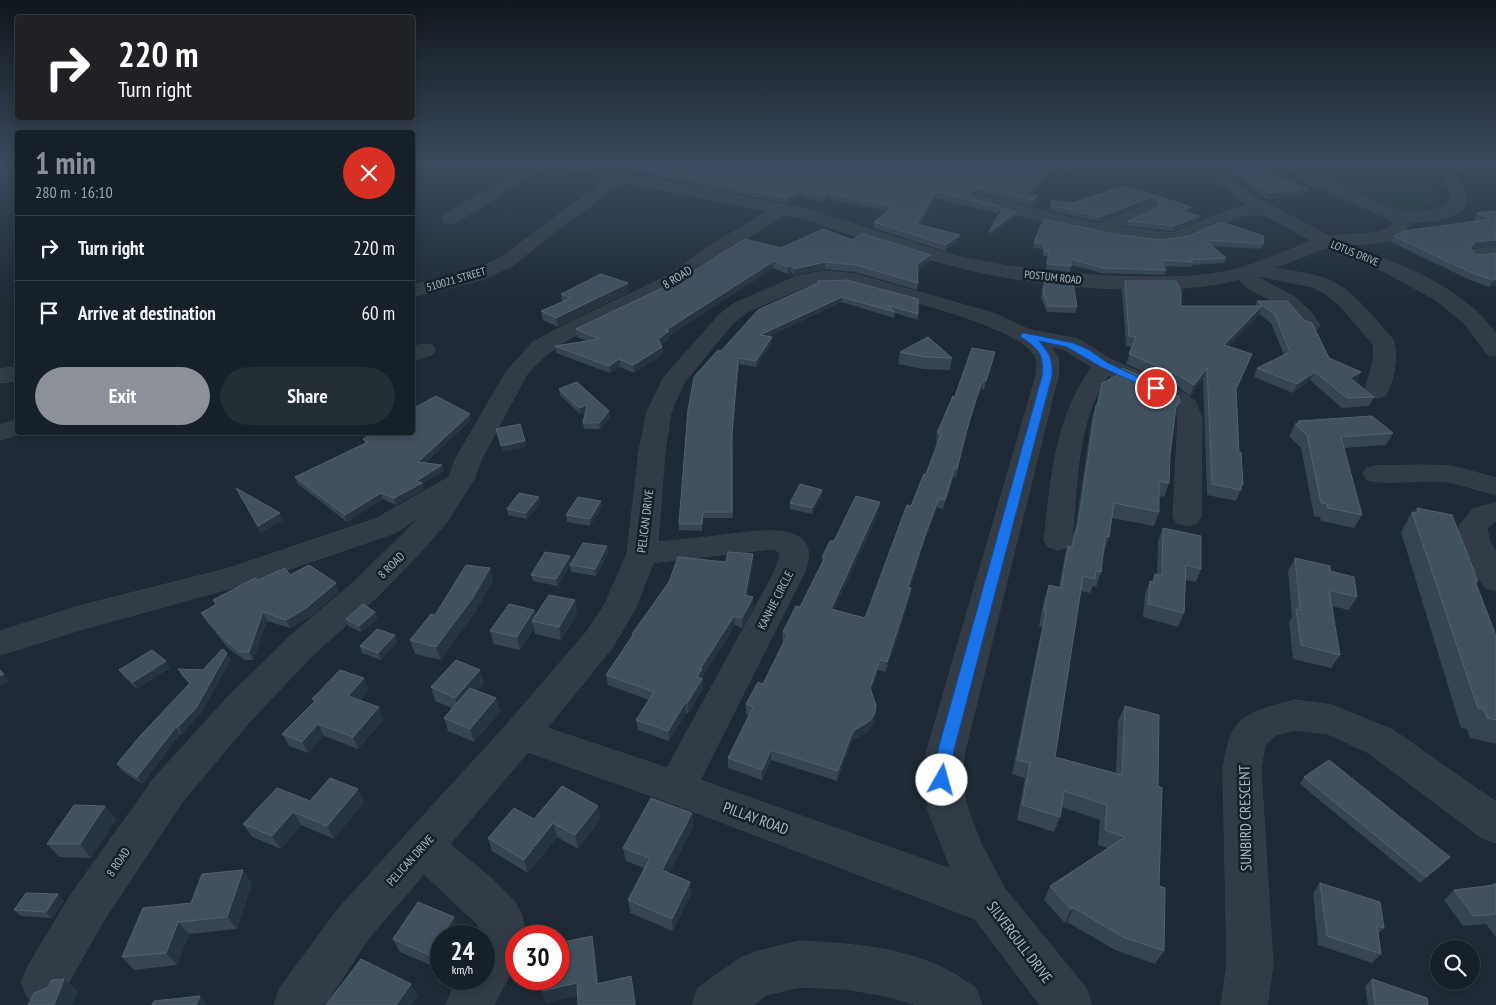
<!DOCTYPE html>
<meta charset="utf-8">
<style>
body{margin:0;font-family:"PT Sans Narrow",sans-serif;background:#232d34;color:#f1f3f6;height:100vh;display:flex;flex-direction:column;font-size:19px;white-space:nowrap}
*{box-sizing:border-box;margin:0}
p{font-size:16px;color:#9ea3a8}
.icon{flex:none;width:28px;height:28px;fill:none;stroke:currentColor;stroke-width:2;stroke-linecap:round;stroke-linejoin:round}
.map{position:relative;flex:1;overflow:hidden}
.drawer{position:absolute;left:15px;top:130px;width:400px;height:305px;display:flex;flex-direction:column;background:#162028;border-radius:5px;box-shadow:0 2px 12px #0003,0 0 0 1px #353e45}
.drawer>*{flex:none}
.top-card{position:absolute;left:15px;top:15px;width:400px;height:105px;border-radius:5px;box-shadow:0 2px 12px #0003,0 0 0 1px #353e45;background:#202124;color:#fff;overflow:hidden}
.tools{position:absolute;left:1430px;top:940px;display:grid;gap:10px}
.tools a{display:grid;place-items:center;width:50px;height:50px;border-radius:50%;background:#162028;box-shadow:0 2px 12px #0003,0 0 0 1px #353e45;font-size:25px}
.speed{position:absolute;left:430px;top:925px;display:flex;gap:10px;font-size:25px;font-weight:700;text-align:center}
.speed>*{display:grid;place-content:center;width:65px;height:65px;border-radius:50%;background:#162028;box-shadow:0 2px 12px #0003,0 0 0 1px #353e45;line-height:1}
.speed small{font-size:12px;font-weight:400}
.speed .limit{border:8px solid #d22;background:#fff;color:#111}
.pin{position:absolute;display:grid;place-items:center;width:42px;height:42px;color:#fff;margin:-21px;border:2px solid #fff;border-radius:50%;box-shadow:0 1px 5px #0007}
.me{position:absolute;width:55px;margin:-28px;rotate:7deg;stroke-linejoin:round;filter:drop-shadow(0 0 4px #0008)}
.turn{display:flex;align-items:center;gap:18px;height:105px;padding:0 20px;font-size:22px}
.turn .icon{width:65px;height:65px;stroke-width:2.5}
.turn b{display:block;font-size:35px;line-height:42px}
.round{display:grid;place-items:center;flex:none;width:52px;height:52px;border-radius:26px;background:#232d34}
.head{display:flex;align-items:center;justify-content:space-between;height:85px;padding:0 20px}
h1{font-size:30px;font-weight:600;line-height:38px;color:#8c9099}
.action{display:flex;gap:10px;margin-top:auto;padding:10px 20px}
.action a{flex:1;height:58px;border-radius:30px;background:#8c9099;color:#fff;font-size:20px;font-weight:600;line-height:58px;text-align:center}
.action a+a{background:#232d34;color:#f1f3f6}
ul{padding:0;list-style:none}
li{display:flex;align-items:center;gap:15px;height:65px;padding:0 20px;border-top:1px solid #353e45}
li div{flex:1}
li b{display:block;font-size:19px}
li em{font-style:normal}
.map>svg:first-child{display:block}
.green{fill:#203636}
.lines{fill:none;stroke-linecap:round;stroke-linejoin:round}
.minor-casing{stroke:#3b454f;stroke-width:1}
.minor{fill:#323c46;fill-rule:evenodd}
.wall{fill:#364552}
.shaded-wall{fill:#273541}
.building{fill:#42515e;stroke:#53616e}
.route{fill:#1a73e8;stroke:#114b97}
.labels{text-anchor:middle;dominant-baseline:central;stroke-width:5;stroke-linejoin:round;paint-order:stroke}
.far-street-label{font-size:11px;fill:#abb7c3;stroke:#18212a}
.street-label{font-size:12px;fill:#abb7c3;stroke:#18212a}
.near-street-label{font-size:15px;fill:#abb7c3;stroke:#18212a}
</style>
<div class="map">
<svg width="1496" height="1005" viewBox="0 0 1496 1005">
<rect width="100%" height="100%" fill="#1e2a35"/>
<!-- green -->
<path class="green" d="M1300 163H1427L1425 170 1439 197C1435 209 1410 214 1398 211 1387 209 1375 201 1366 196 1343 186 1317 181 1300 163Z"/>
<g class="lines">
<!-- minor casing -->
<g class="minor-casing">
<path id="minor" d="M533 163H550L456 223H444L442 219 444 215Z
M561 163H584L621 173 806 209 956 256C1019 270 1085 277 1149 277 1172 277 1195 277 1218 273 1250 268 1282 252 1312 241 1301 236 1271 216 1261 215 1228 211 1197 246 1160 243 1096 239 1034 219 973 203L971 200 973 197 979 195 1098 224 1149 204 1155 206 1157 209 1155 212 1119 227 1173 233 1235 208 1248 206 1225 188 1202 163H1217L1235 182 1257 198 1329 236 1380 232 1391 226 1393 223 1391 220 1308 183 1297 176 1285 163H1300L1318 177 1400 212C1418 212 1436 213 1451 202L1450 194 1441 171C1449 160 1464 163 1477 163L1475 166 1456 172 1466 194 1467 204C1455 221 1427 222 1409 222 1404 246 1368 243 1349 245 1401 265 1463 287 1496 334V356L1488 355 1465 324 1436 300 1385 272 1326 248 1273 268C1290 271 1310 273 1326 279 1353 289 1373 318 1392 338 1400 351 1393 384 1385 396L1377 398 1369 396 1365 391 1374 358 1373 344 1341 307 1326 294 1313 287 1254 275 1296 298 1310 311 1320 325 1317 329C1298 334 1296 316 1282 306 1269 297 1248 293 1239 279 1207 288 1174 289 1141 289 1077 289 1009 281 947 264 898 252 850 234 802 218L785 215C764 228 741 241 720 255 707 264 695 276 680 284 629 313 565 329 527 374L481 460 474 479 447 522 419 554 378 596 312 656 253 718 183 801 102 923 60 998 44 1005 28 998 21 982 28 966 72 893 155 777 227 698 288 638 356 580 421 516 395 533 243 585 83 629 0 655V631L79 606 226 569 375 519 449 477 455 460 506 372 533 342 569 323 669 275 708 247 768 211 623 182 559 229 512 266 484 279 412 297V285L471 271 500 258 608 178 563 166Z
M1496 247V257L1478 259 1472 258 1469 254 1472 250Z
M825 271 855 274 993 313 1030 330 1078 339 1112 360 1176 388 1195 401 1202 418 1201 517 1197 523 1187 526 1177 523 1173 517 1178 418 1176 409 1160 398 1108 375C1076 422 1077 485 1072 540L1068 547 1058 550 1048 547 1044 540C1051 479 1055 418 1092 367L1063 349 1051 347 1059 360 1058 376 965 750 961 780 968 810 981 844 1005 889 1086 988 1092 1005H1040L975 919 666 801 528 752 450 844C469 861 503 885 517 906 523 915 524 926 526 936H516V962L494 1005H445L458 979H484V936H481V930L477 924 424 874 368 939 325 1005H274L280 988 338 909 508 723 588 630 605 604 627 554 639 451 647 412 664 377 719 315 733 304 795 277ZM825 283 847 284C886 295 1012 323 1034 354 1039 361 1036 368 1036 376L927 750 923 780 928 810 951 869 700 780 804 573C827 517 753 532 724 535 702 538 680 540 658 542L665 451 671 412 683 384 733 323 747 312 807 286ZM774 549 780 553V556L774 573 667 768 547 728 612 648 636 607 653 563Z
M424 344 432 345 435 350 432 355 412 361V347Z
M18 367V381L0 383V369Z
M18 420V432H26L0 440V425Z
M1422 465 1452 466 1496 478V495C1476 490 1458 482 1436 481 1413 480 1389 485 1367 480L1363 474 1367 468 1376 466Z
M1496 503V521L1487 528 1489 540 1496 552V591L1485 588C1474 569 1461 548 1459 526L1473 509Z
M1295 700 1332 705 1393 730 1496 802V843L1482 838 1367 752 1328 734 1295 730 1276 735 1265 745 1261 769 1273 965 1267 1005H1221L1227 965 1223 769C1225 759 1226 748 1230 738 1239 711 1271 707 1295 700Z
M800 941C855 944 915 948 962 979 966 982 971 984 975 988 978 992 980 1000 982 1005H917L886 996 846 989 800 987 766 995 753 1005H692L698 988 739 959 755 952Z"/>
</g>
<!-- minor -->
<use href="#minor" class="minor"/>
</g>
<!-- wall -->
<path class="wall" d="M590 163H1102L1074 168H1070L1067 170 1056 167 1031 194 1038 196 1037 202 1031 206 979 193 972 196 973 199 1000 206 999 212 997 213 935 198 920 225 959 241 945 251 874 228V222L889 211 829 199 823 202 800 197 786 203 709 188 657 175 608 168Z
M1221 163H1284L1283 166H1258L1307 189 1305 195 1266 199Z
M1126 186 1189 212H1187L1198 221 1173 231 1126 226 1128 221 1158 208 1156 204 1150 202 1098 222 1049 210 1050 205 1071 203Z
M1496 211V246L1472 248 1471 249 1475 254 1482 255 1496 253V285L1489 287 1468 279 1391 242 1394 236 1478 221 1474 219 1477 213Z
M1113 234 1161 240 1189 236 1263 244 1261 249 1213 246 1226 258 1224 263 1192 265 1191 267 1164 266 1166 270 1164 275 1101 273 1071 265 1070 272 1046 269 1048 256H1043V249L1033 248 1034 242Z
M853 240 930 261 917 271 918 283 917 290 855 272 825 269 794 275 791 272 788 274 773 268 669 336V339L661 345 662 347 663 354 634 373 620 367 610 373 556 353 555 346 587 341 577 337 576 329 781 248Z
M817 281 918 314V320L895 313 894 318 842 302 769 336 772 343 756 367 739 364 732 439 733 518H703L702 531 679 530V524L721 351 817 284Z
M1125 281 1181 306H1255L1257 301 1357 381 1355 382 1374 397 1369 406 1342 408 1310 380 1293 393 1254 377 1257 368 1284 355 1271 323 1259 314 1258 316 1229 346 1247 364 1236 390 1239 452 1243 485 1236 501 1207 495 1203 379 1190 396 1177 386 1126 364 1132 347 1126 346 1122 291Z
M1043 285 1077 307 1075 313 1047 312 1041 298Z
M629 292 558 327 543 320 541 311 562 302 561 294Z
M900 352 952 358 950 370 923 369 898 364Z
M993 361 984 389H982L978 396 967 431 956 477H954L943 509 937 508 924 542 910 587 911 588 910 597 886 672 878 670 871 691 874 723 870 730 852 741 837 781 771 760 762 780 728 768V758L749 715 746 714V704L763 684 783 642H782L783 632 800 607 822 563V557L834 541 879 512 834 610 865 618 911 506 926 474 938 443 936 442 937 433 954 399Z
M1102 383 1175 416 1170 455 1169 483 1164 497 1159 496V512L1154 526 1112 518 1109 537 1104 552 1101 572 1096 587 1093 586 1090 593 1081 591 1055 757 1116 774 1118 721 1125 706 1158 786 1159 886 1164 951 1155 964 1115 950 1067 922 1065 923 1044 900 1050 886 1108 848 1098 845 1100 820 1062 807 1060 817 1054 832 1017 820 1025 778 1012 774 1042 627 1039 626 1044 600 1049 585 1059 587 1064 560 1068 546H1070L1075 532 1092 418 1096 405Z
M559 389 610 417 600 429H584L583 423 586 412 580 414 560 395Z
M471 420 425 463 442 465 444 471 422 484 424 489 396 505 383 499 347 522 298 484 295 477 365 443 363 439Z
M1298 421 1393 433 1386 445 1344 448 1362 515 1354 528 1321 521 1320 517 1314 516 1301 448 1289 436 1295 424H1296Z
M236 488 283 520 261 533Z
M822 490V496L812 514 790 509V503Z
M539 497 540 504 527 519 508 515 507 509Z
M602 507 590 526 567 522 566 515Z
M1417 508 1478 581 1476 584 1496 636V744L1470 738 1467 729 1461 728 1401 532 1412 512 1414 513Z
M1163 528 1201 569 1196 582 1186 580 1184 613 1178 627 1143 617 1145 594 1150 581H1152L1155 574 1157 575 1158 541Z
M607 546 608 553 596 576 571 572 570 565Z
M753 554V564L747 595 753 597V607L742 628 735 625 703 676V689L688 713H686L669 741 638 730 636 720 649 700 608 685 606 675 632 637V634L726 562Z
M1295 558 1330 571 1357 597 1349 610 1331 606 1340 655 1331 668 1293 659 1289 622 1292 617 1288 571Z
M571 562 558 586 533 581 531 575Z
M490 568 493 581 475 612 441 660 415 654 410 640 435 615Z
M290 575 339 592 310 617 290 628 267 621 253 660H245L228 648 206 621 201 613 215 605 213 600 258 580Z
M534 610 536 616 577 614 561 640 535 634 534 628 520 650 494 644 490 631Z
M346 619H378L361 632 348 626Z
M395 635 397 642 381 660 362 653 360 646Z
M231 660 200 714 182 734H180L142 784 122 771 117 764 189 684 182 676 178 669 203 670Z
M170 668 137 689 124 677 119 670Z
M480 670 484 683 477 691 496 698 500 712 474 742 448 731 444 718 452 708 435 701 431 687Z
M364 678 369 690 360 700 384 719 358 749 324 736 308 753 289 746 282 734 314 702 312 699Z
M1304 777 1450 857 1444 863 1420 883 1300 784Z
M358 789 364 802 334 839 301 825 281 849 252 837 243 824 310 801Z
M692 813 693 827 669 873 691 894 673 931 630 913 628 900 644 868 626 861 623 848Z
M116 819 91 858 59 857 47 844Z
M534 819H601L578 849 557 837 528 873 492 851 488 838Z
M252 883 237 929 189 934 177 965 134 970 122 957 191 903Z
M1320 883 1384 928 1378 934 1381 954 1372 963 1318 945 1313 893Z
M1493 884H1496V937L1486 924 1463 926 1444 900 1454 890 1492 886Z
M58 894 64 901 52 918 21 916 14 910Z
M459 929 455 936H441V958L435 967 400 952 393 939Z
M1372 979 1428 1005H1368L1365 986Z"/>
<!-- shaded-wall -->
<path class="shaded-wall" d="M1057 163 1056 167 1026 199 1027 194Z
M1072 163 1070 168 1067 170 1068 165Z
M1075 163H1102L1074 168Z
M980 188 979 193 972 195 969 199 970 193 973 190Z
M1307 189 1305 195 1266 199 1268 193Z
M800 191V197L786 203V198Z
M936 192 935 198 916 230 917 224Z
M829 194V199L823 202 824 197Z
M1038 196 1037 202 1031 206 1033 200Z
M1151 197 1150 202 1098 222 1099 217Z
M1191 207 1189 212 1179 216 1181 211Z
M1017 212 1016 217 988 237 989 232Z
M1199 216 1198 221 1173 231 1174 226Z
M960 235 959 241 945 251 946 245Z
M1496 240V246L1472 248 1467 254 1470 248 1475 242Z
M931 255 930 261 916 271 917 264Z
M774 261 773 268 669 336V339L658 346V339L666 330Z
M825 262V269L794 275V269Z
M791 265V272L788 274V267Z
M1496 279V285L1489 287 1493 280Z
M628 283 629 292 558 327 556 318Z
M842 297V302L760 340V335Z
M1262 306 1258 316 1220 355 1224 345Z
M772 337V343L756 367V361Z
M662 347 663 354 634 373 633 365Z
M995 352 993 361 984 389 986 381Z
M619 359 620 367 610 373 609 366Z
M1207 368 1203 379 1190 396 1194 385Z
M1315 372 1310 380 1293 393 1297 384Z
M1361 372 1357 381 1346 387 1350 378Z
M984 380 982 389 978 396 967 431 956 477 969 422 980 387Z
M1180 402 1176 415V407Z
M587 405 588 411 580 414 579 408Z
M609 411 610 417 600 429 599 423Z
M470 414 471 420 419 468 418 462Z
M525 441 527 447 502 452 501 446Z
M442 465 444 471 422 484 424 489 396 505 394 498 416 481Z
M955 467 954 477 943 509 945 500Z
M822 490V496L812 514V508Z
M381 493 383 499 347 522 345 515Z
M539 497 540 504 527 519 526 513Z
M939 498 937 508 924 542 906 597 908 587 926 533Z
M601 501 602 507 590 526V519Z
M880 502 879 512 830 619 831 609Z
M280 513 283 520 261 533 258 526Z
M607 546 608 553 596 576 595 569Z
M753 554V564L745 605V595Z
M570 556 571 562 558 586 556 579Z
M490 568 493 581 475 612 441 660 436 647Z
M336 583 339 592 310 617 290 628 286 620Z
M911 588 910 597 886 672 887 662Z
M753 597V607L742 628V618Z
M575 600 577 614 561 640 559 627Z
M534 610 537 622 532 621 534 628 520 650 517 637Z
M263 612 267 621 253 660 249 652Z
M375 612 378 619 361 632 359 626Z
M734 616 735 625 703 676V689L688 713 687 703 700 669Z
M395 635 397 642 381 660 378 653Z
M227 653 231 660 200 714 182 734 178 727Z
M880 660 878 670 868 698 870 688Z
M166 661 170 668 137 689 133 682Z
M480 670 484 683 460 711 455 698Z
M4 674 9 681 0 686V676Z
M364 678 369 690 354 707 348 696Z
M496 698 500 712 474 742 470 729Z
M685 703 686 713 669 741 668 731Z
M379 707 384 719 358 749 353 737Z
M875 713 874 723 870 730 852 741 837 781 838 771 853 731Z
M318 724 324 736 308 753 302 742Z
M176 727 180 734 142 784 137 777Z
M771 750V760L762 780V770Z
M358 789 364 802 334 839 327 826Z
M105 806 116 819 91 858 80 844Z
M598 806 601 819 578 849 575 835Z
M293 812 301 825 281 849 272 836Z
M692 813 693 827 664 883 662 870Z
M553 823 557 837 528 873 524 860Z
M1450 857 1444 863 1420 883 1426 877Z
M243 870 252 883 237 929 227 917Z
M690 882 691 894 673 931 672 919Z
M58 894 64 901 52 918 46 912Z
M1074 908 1067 922 1065 923 1071 909Z
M454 917 459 929 455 936H441V958L435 967 429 955Z
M178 922 189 934 177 965 166 953Z
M592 936 595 948 600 996 597 984Z
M631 976 634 988 636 1005H635Z
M64 979 78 991 72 1005H54Z
M577 983 580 995 546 1003 542 991Z
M411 984 418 996 411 1005H396Z
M200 996 208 1005H196Z"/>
<!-- building -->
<path class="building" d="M611 163H1056L1027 194 1038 196 1033 200 980 188 973 190 970 193 973 199 1000 206 998 207 936 192 917 224 960 235 946 245 874 222 894 206 829 194 824 197 800 191 786 198 709 183 657 170Z
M1060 163H1071L1068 165Z
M1229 163H1251L1307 189 1268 193Z
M1126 186 1191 207 1181 211 1199 216 1174 226 1128 221 1158 208 1160 203 1157 199 1151 197 1099 217 1050 205 1052 200 1071 203Z
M1003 208 1017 212 989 232Z
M1496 211V240L1475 242 1470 248 1475 254 1482 255 1496 253V279L1493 280 1472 273 1394 236 1404 231 1491 219 1477 213Z
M1044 219 1113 234 1161 240 1189 236 1221 222 1264 236 1263 244 1206 240 1226 258 1190 260 1193 262 1161 260 1166 270 1103 268 1070 259 1071 266 1047 264 1049 251H1044V244L1034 242Z
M823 229 853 240 861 233 931 255 917 264 918 283 856 265 825 262 794 269 791 265 788 267 774 261 666 330 669 331 658 339 662 347 633 365 619 359 609 366 555 346 599 339 576 329 681 279 745 239 781 248Z
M601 274 628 283 556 318 541 311 571 298 561 294Z
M1045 279 1073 282 1077 307 1048 306 1043 292Z
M847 280 918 299V314L887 305 895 312 842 297 760 335 772 337 756 361 738 358 732 433V512H703L702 524H679L688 410 694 377 718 350 721 351 758 310 820 282 817 281Z
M1125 281H1176L1181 291V306H1262L1224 345 1252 354 1236 389 1239 452H1241L1243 485 1240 484 1241 490 1212 484 1207 368 1194 385 1180 376 1129 354 1136 337 1129 336Z
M1257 301H1287L1304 320 1312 323 1329 358 1361 372 1350 378 1374 397 1347 398 1315 372 1297 384 1257 368 1290 352 1275 315Z
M928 337 952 358 925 357 900 352Z
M972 348 995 352 986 381 984 380 980 387 969 422 957 468 955 467 945 500 939 498 926 533 908 587 911 588 887 662 880 660 870 688 876 705 875 713 871 720 853 731 838 771 771 750 762 770 728 758 753 707 746 704 758 682 763 684 788 634 783 632 796 606 800 607 825 557H822L830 541H834L856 496 880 502 831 609 865 618 907 505 911 506 924 474H926L941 434 937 433 953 396 954 399Z
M1122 368 1164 386 1179 397 1180 402 1176 407 1170 455 1169 483 1159 481V512L1114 503 1109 537 1105 536 1101 572 1096 571 1095 579 1083 576 1055 757 1122 775 1125 706 1159 715 1158 786 1162 788 1159 886 1165 888 1164 951 1123 937 1074 908 1071 909 1050 886 1125 837 1105 830 1107 805 1064 791 1060 817 1022 805 1030 763 1017 760 1046 612 1044 611 1049 585 1061 588 1068 546 1072 547 1075 532 1078 526 1096 405H1098L1102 383 1118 375Z
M577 382 609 411 599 423H583L587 405 579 408 559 389Z
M436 396 470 414 418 462 442 465 416 481 422 483 394 498 381 493 345 515 295 477 368 442 363 439 375 432H412V409Z
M1372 416 1393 433 1341 437 1362 515 1328 508 1327 504 1321 503 1307 435 1295 424 1301 423 1298 421Z
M520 424 525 441 501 446 496 429Z
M800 484 822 490 812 508 790 503Z
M236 488 280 513 258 526Z
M519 493 539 497 526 513 507 509Z
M578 497 601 501 590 519 566 515Z
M1417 508 1452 515 1478 581H1475L1496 636V720L1487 718 1484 709 1478 708 1412 512 1419 514Z
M1163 528 1201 536V569L1186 565 1184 613 1148 604 1150 581 1154 582 1155 574 1162 576Z
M583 543 607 546 595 569 570 565Z
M545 552 570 556 556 579 531 575Z
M728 552 753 554 745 595 753 597 742 618 734 616 700 669H702L697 677 702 679 687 703H685L668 731 636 720 654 692 606 675 633 635 632 634 669 582 678 557 726 562Z
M1295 558 1330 566V571L1354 577 1357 597 1329 590 1340 655 1301 645 1296 609 1300 610Z
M309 565 336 583 306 608 286 620 263 612 249 652H240L224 639 201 613 217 604 213 600 255 578 258 580 285 568 290 575Z
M466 565 490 568 472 599 436 647 410 640 431 614 435 615Z
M549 595 575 600 559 627 532 621Z
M363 604 375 612 359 626 346 619Z
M509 604 534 610 517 637 490 631Z
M377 629 395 635 378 653 360 646Z
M222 649 227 653 196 708 178 727H176L137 777 117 764 140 736 190 683 178 669 203 670Z
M152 650 166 661 133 682 119 670Z
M456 660 480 670 455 698 431 687Z
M0 670 4 674 0 676Z
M340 670 364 678 348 696 379 707 353 737 318 724 302 742 282 734 316 700 312 699Z
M470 688 496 698 470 729 444 718Z
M1329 760 1450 857 1426 877 1304 777Z
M330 778 358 789 327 826 293 812 272 836 243 824 277 788 310 801Z
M562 786 598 806 575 835 553 823 524 860 488 838 514 808 534 819Z
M651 798 692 813 662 870 690 882 672 919 628 900 650 858 623 848Z
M74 805 105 806 80 844H47Z
M243 870 227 917 178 922 166 953 122 957 143 908 191 903 202 874Z
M1320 883 1380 902 1384 928 1377 926 1381 954 1327 936Z
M1493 884H1496V914L1474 916 1454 890 1494 885Z
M26 893 58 894 46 912 14 910Z
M418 902 454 917 429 955 393 939Z
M592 936 597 984 631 976 635 1005H578L577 983 542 991 541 979H559V943Z
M361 959 411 984 396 1005H326Z
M64 979 54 1005H28L34 993 47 988 52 980Z
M1372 979 1427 998 1428 1005H1375Z
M200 996 196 1005H152L154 1001Z"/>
<!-- sky -->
<linearGradient id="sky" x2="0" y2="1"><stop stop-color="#10171d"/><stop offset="0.54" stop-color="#3b4a5c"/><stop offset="1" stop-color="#3b4a5c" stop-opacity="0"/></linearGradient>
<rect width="1496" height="304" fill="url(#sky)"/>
<!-- route -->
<path class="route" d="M1024 333 1073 343 1089 350 1108 363 1161 388 1156 390H1152L1101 367 1067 347 1039 341C1049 353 1053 359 1052 376L954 750 948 785 942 787 937 785 934 780 938 750 1042 376C1044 354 1039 349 1021 337V334Z"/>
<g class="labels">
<!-- far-street labels -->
<g class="far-street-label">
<text transform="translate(1355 253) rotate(22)">LOTUS DRIVE</text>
<text transform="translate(1053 277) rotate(6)">POSTUM ROAD</text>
<text transform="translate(456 279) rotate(-16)">510021 STREET</text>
</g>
<!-- street labels -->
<g class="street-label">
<text transform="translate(677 277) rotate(-32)">8 ROAD</text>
<text transform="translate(645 521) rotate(-83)">PELICAN DRIVE</text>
<text transform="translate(391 565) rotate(-45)">8 ROAD</text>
<text transform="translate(775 600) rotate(-63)">KANHIE CIRCLE</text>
<text transform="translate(410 860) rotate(-48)">PELICAN DRIVE</text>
<text transform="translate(118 862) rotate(-56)">8 ROAD</text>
</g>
<!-- near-street labels -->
<g class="near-street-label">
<text transform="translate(756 818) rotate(20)">PILLAY ROAD</text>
<text transform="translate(1245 818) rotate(-91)">SUNBIRD CRESCENT</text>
<text transform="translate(1020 942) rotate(53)">SILVERGULL DRIVE</text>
</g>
</g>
</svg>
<div class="tools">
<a><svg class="icon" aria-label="search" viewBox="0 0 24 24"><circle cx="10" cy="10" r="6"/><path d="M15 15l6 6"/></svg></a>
</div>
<div class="speed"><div>24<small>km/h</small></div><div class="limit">30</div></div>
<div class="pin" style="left:1156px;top:388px;background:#d93025"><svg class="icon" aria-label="arrive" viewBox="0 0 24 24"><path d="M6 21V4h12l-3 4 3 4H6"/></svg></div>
<svg class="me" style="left:942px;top:780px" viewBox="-20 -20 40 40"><circle r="19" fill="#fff"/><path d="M0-13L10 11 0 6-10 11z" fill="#1a73e8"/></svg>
<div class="top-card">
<div class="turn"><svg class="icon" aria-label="right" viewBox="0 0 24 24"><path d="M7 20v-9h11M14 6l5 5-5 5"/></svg><div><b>220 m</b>Turn right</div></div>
</div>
<section class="drawer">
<div class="head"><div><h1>1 min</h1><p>280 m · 16:10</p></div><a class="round" style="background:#d93025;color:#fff"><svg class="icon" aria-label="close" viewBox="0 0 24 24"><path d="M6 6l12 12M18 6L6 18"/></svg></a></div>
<ul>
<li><svg class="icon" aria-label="right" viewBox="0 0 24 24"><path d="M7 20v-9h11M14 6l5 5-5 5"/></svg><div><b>Turn right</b></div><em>220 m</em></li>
<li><svg class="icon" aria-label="arrive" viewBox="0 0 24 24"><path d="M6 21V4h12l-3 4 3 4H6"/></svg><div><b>Arrive at destination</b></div><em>60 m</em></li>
</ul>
<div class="action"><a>Exit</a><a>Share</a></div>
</section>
</div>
